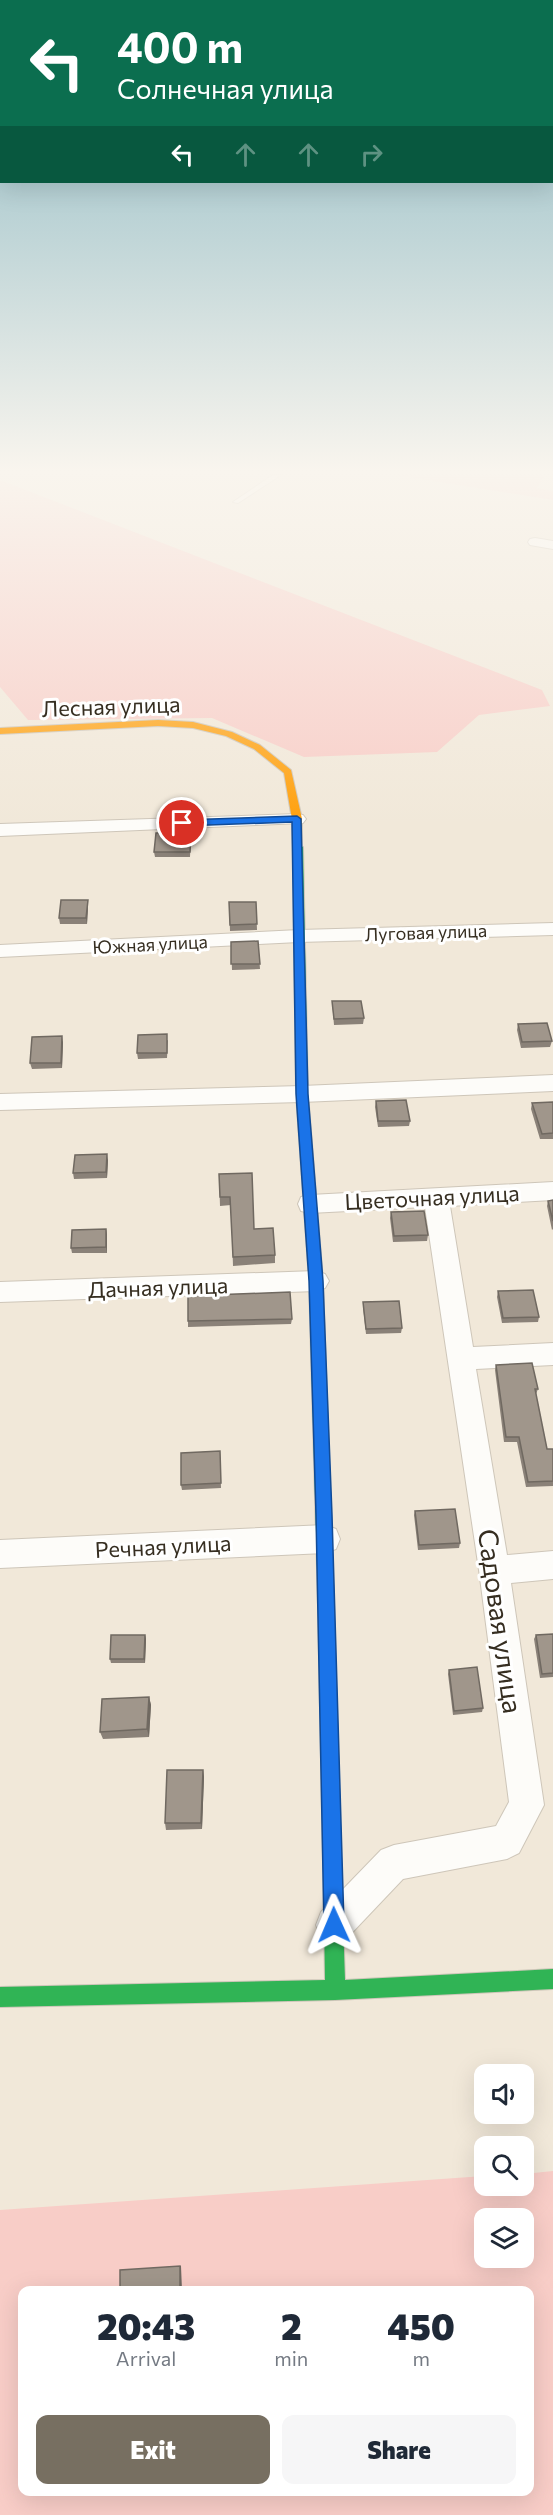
<!DOCTYPE html>
<meta charset="utf-8">
<style>
body{margin:0;font-family:Commissioner,sans-serif;background:#f6f6f7;color:#1f2937;height:100vh;display:flex;flex-direction:column;font-size:22px;white-space:nowrap}
*{box-sizing:border-box;margin:0}
p{font-size:20px;color:#747a83}
.icon{flex:none;width:33px;height:33px;fill:none;stroke:currentColor;stroke-width:2;stroke-linecap:round;stroke-linejoin:round}
.map{position:relative;flex:1;overflow:hidden}
.details{position:absolute;left:18px;top:2286px;width:516px;height:210px;display:flex;flex-direction:column;background:#fff;border-radius:12px;box-shadow:0 6px 24px #0002}
.details>*{flex:none}
.top-card{position:absolute;left:0px;top:0px;width:554px;height:183px;box-shadow:0 6px 24px #0002;background:#0b6e4f;color:#fff;overflow:hidden}
.fabs{position:absolute;left:474px;top:2064px;display:grid;gap:12px}
.fabs a{display:grid;place-items:center;width:60px;height:60px;border-radius:12px;background:#fff;box-shadow:0 6px 24px #0002;font-size:30px}
.pin{position:absolute;display:grid;place-items:center;width:51px;height:51px;color:#fff;margin:-26px;border:3px solid #fff;border-radius:50%;box-shadow:0 2px 6px #0007}
.me{position:absolute;width:66px;margin:-33px;rotate:359deg;stroke-linejoin:round;filter:drop-shadow(0 0 4px #0008)}
.turn{display:flex;align-items:center;gap:21px;height:126px;padding:0 18px;font-size:27px}
.turn .icon{width:78px;height:78px;stroke-width:2.5}
.turn b{display:block;font-size:42px;line-height:51px}
.lanes{display:flex;align-items:center;height:57px;padding:0 18px;background:#0003;justify-content:center;gap:30px;direction:ltr}
.lanes .off{opacity:.35}
.eta{display:flex;justify-content:space-evenly;align-items:center;height:102px;text-align:center}
.eta b{font-size:36px;font-weight:800;line-height:42px}
.cta{display:flex;gap:12px;margin-top:auto;padding:12px 18px}
.cta a{flex:1;height:69px;border-radius:12px;background:#776f61;color:#fff;font-size:24px;font-weight:800;line-height:69px;text-align:center}
.cta a+a{background:#f6f6f7;color:#1f2937}
.map>svg:first-child{display:block}
.green{fill:#f8cdc7;fill-rule:evenodd}
.lines{fill:none;stroke-linecap:round;stroke-linejoin:round}
.lane-casing{stroke:#cec6b9;stroke-width:2}
.street-casing{stroke:#cec6b9;stroke-width:2}
.fast-casing{stroke:#cec6b9;stroke-width:2}
.slow-casing{stroke:#cec6b9;stroke-width:2}
.jam-casing{stroke:#cec6b9;stroke-width:2}
.lane{fill:#fdfcf9;fill-rule:evenodd}
.street{fill:#fdfcf9;fill-rule:evenodd}
.fast{fill:#30b455;fill-rule:evenodd}
.slow{fill:#ff9f0a;fill-rule:evenodd}
.jam{fill:#e5322d;fill-rule:evenodd}
.wall{fill:#8a8178}
.shaded-wall{fill:#706961}
.building{fill:#a0968b;stroke:#706961;stroke-width:1.5}
.route{fill:#1a73e8;stroke:#114b97;stroke-width:1.5}
.labels{text-anchor:middle;dominant-baseline:central;stroke-width:6;stroke-linejoin:round;paint-order:stroke}
.far-street-label{font-size:18px;fill:#362e21;stroke:#fff}
.street-label{font-size:22px;fill:#362e21;stroke:#fff}
.near-street-label{font-size:27px;fill:#362e21;stroke:#fff}
</style>
<div class="map">
<svg width="553" height="2515" viewBox="0 0 553 2515">
<rect width="100%" height="100%" fill="#f1e8d9"/>
<!-- green -->
<path class="green" d="M396 475H545L537 488 553 491V500Z
M0 480 542 690 550 706 479 715 437 752 304 757 212 718 28 720 0 687Z
M553 2171V2515H0V2210L484 2176V2186H524V2174ZM484 2218H524V2258H484ZM22 2290H530V2492H22Z"/>
<g class="lines">
<!-- lane casing -->
<g class="lane-casing">
<path id="lane" d="M273 475H281L238 503 233 502Z"/>
</g>
<!-- street casing -->
<g class="street-casing">
<path id="street" d="M535 538 553 541V549L530 545 528 542 530 539Z
M297 814 303 815 306 819 303 823 0 836V824Z
M553 923V935L299 942 0 957V945L299 930Z
M553 1075V1091L302 1102 0 1110V1094L302 1086Z
M553 1182V1200L450 1206 473 1347 553 1343V1365L476 1369 507 1555 553 1551V1579L511 1583 544 1805 519 1853 507 1859 403 1879 347 1938 334 1943 321 1938 316 1925 321 1912 381 1850 394 1845 496 1826 509 1802 479 1570 425 1207 310 1213 301 1211 298 1204 301 1197 310 1195Z
M316 1271 325 1274 329 1281 325 1288 316 1291 0 1302V1282Z
M325 1525 336 1529 340 1539 336 1549 325 1553 0 1568V1540Z"/>
</g>
<!-- fast casing -->
<g class="fast-casing">
<path id="fast" d="M298 844 303 847 308 1094 323 1281 334 1605 332 1611 326 1613 320 1611 318 1605 309 1281 296 1094 293 847Z
M332 1852 339 1854 341 1861 345 1980 553 1969V1989L335 2000 0 2007V1987L325 1980 323 1861 325 1854Z"/>
</g>
<!-- slow casing -->
<g class="slow-casing">
<path id="slow" d="M158 720 193 722 232 732 260 745 291 770 302 819V849L298 850 293 847 292 819 284 773 254 749 226 736 193 728 158 726 0 734V728Z"/>
</g>
<!-- jam casing -->
<g class="jam-casing">
<path id="jam" d="M326 1597 332 1599 334 1605 341 1861 339 1868 332 1870 325 1868 323 1861 318 1605 320 1599Z"/>
</g>
<!-- lane -->
<use href="#lane" class="lane"/>
<!-- street -->
<use href="#street" class="street"/>
<!-- fast -->
<use href="#fast" class="fast"/>
<!-- slow -->
<use href="#slow" class="slow"/>
<!-- jam -->
<use href="#jam" class="jam"/>
</g>
<!-- wall -->
<path class="wall" d="M191 833 190 857H155L154 852Z
M88 900V906L87 924H60L59 918Z
M229 902H256L257 930 230 931Z
M258 941 260 969 232 970 231 942Z
M332 1001 364 1018 363 1024 334 1025Z
M518 1024 552 1041 550 1047 521 1048 517 1030Z
M168 1040 167 1058 138 1059 137 1053Z
M63 1042 62 1068 32 1069 30 1063Z
M376 1101 410 1121 409 1126 378 1127 375 1107Z
M553 1102V1139H540L531 1109 532 1103Z
M108 1160 107 1178 74 1179 73 1173Z
M219 1174 254 1229 275 1255V1263L233 1266 231 1205 220 1206Z
M553 1200V1229L552 1230 547 1206 548 1201Z
M391 1212 428 1235 427 1241 393 1242 390 1218Z
M106 1229 107 1235V1253H72L71 1248Z
M498 1291 539 1317 538 1322 502 1323 497 1297Z
M363 1302 402 1328 401 1333 366 1334 363 1307Z
M292 1319 291 1324 188 1327V1321Z
M496 1365 538 1389 536 1394 547 1449H553V1486L526 1487 517 1442H504L495 1370Z
M220 1451 221 1488 182 1490 181 1485Z
M415 1511 460 1543 459 1548 418 1550 414 1515Z
M553 1634V1677L540 1678 534 1639 536 1635Z
M145 1635 146 1639 145 1663H111L110 1659Z
M449 1670 483 1708 482 1712 453 1715 448 1674Z
M149 1697 151 1705 149 1737 103 1739 100 1732Z
M203 1770 204 1777 202 1829 166 1830 165 1823Z"/>
<!-- shaded-wall -->
<path class="shaded-wall" d="M88 900V906L87 924 86 918Z
M62 1036 63 1042 62 1068 61 1063Z
M107 1154 108 1160 107 1178 106 1172Z
M106 1229 107 1235V1253L106 1247Z
M145 1635 146 1639 145 1663 144 1659Z
M149 1697 151 1705 149 1737 147 1729Z
M203 1770 204 1777 202 1829 201 1823Z
M180 2266H181L182 2290H180Z"/>
<!-- building -->
<path class="building" d="M156 833H191L190 852H154Z
M61 900H88L86 918H59Z
M229 902H256L257 924 230 925Z
M258 941 260 964H231V942Z
M332 1001H361L364 1018 334 1019Z
M547 1023 552 1041 522 1042 518 1024Z
M167 1034V1053H137L138 1035Z
M62 1036 61 1063H30L32 1037Z
M406 1100 410 1121H378L376 1101Z
M553 1102V1133L542 1134 532 1103Z
M107 1154 106 1172 73 1173 75 1155Z
M252 1173 254 1229 273 1228 275 1255 233 1257 230 1197H220L219 1174Z
M553 1200V1221L548 1201Z
M424 1211 428 1235 394 1236 391 1212Z
M106 1229V1247L71 1248 72 1230Z
M533 1290 539 1317 503 1318 498 1291Z
M290 1292 292 1319 188 1321V1296Z
M399 1301 402 1328 366 1329 363 1302Z
M532 1363 538 1389H535L547 1449H553V1481L528 1482 519 1437H506L496 1365Z
M220 1451 221 1483 181 1485V1453Z
M455 1509 460 1543 419 1545 415 1511Z
M553 1634V1673L542 1674 536 1635Z
M111 1635H145L144 1659H110Z
M477 1667 483 1708 454 1711 449 1670Z
M149 1697 147 1729 100 1732 102 1699Z
M167 1770H203L201 1823H165Z
M180 2266V2290H120V2270Z"/>
<!-- sky -->
<linearGradient id="sky" x2="0" y2="1"><stop stop-color="#87b6c1"/><stop offset="0.57" stop-color="#f9f5ee"/><stop offset="1" stop-color="#f9f5ee" stop-opacity="0"/></linearGradient>
<rect width="553" height="827" fill="url(#sky)"/>
<!-- route -->
<path class="route" d="M297 816 301 819 308 1094 323 1281 332 1515 344 1925 341 1932 334 1935 327 1932 324 1925 316 1515 309 1281 296 1094 292 822 182 826 177 823 182 820Z"/>
<g class="labels">
<!-- far-street labels -->
<g class="far-street-label">
<text transform="translate(426 932) rotate(-2)">Луговая улица</text>
<text transform="translate(150 944) rotate(-3)">Южная улица</text>
</g>
<!-- street labels -->
<g class="street-label">
<text transform="translate(111 706) rotate(-2)">Лесная улица</text>
<text transform="translate(432 1197) rotate(-3)">Цветочная улица</text>
<text transform="translate(158 1287) rotate(-2)">Дачная улица</text>
<text transform="translate(163 1546) rotate(-3)">Речная улица</text>
</g>
<!-- near-street labels -->
<g class="near-street-label">
<text transform="translate(501 1621) rotate(82)">Садовая улица</text>
</g>
</g>
</svg>
<div class="fabs">
<a><svg class="icon" aria-label="sound" viewBox="0 0 24 24"><path d="M4 9h4l5-4v14l-5-4H4zM17 9q2 3 0 6"/></svg></a>
<a><svg class="icon" aria-label="search" viewBox="0 0 24 24"><circle cx="10" cy="10" r="6"/><path d="M15 15l6 6"/></svg></a>
<a><svg class="icon" aria-label="layers" viewBox="0 0 24 24"><path d="M12 4l9 5-9 5-9-5zM3 14l9 5 9-5"/></svg></a>
</div>
<div class="pin" style="left:182px;top:823px;background:#d93025"><svg class="icon" aria-label="arrive" viewBox="0 0 24 24"><path d="M6 21V4h12l-3 4 3 4H6"/></svg></div>
<svg class="me" style="left:334px;top:1925px" viewBox="-20 -20 40 40"><path d="M0-17L14 15 0 8-14 15z" fill="#1a73e8" stroke="#fff" stroke-width="4"/></svg>
<div class="top-card">
<div class="turn"><svg class="icon" aria-label="left" viewBox="0 0 24 24"><path d="M17 20v-9H6M10 6l-5 5 5 5"/></svg><div><b>400 m</b>Солнечная улица</div></div>
<div class="lanes"><svg class="icon" aria-label="left" viewBox="0 0 24 24"><path d="M17 20v-9H6M10 6l-5 5 5 5"/></svg><svg class="icon off" aria-label="ahead" viewBox="0 0 24 24"><path d="M12 20V5M6 11l6-6 6 6"/></svg><svg class="icon off" aria-label="ahead" viewBox="0 0 24 24"><path d="M12 20V5M6 11l6-6 6 6"/></svg><svg class="icon off" aria-label="right" viewBox="0 0 24 24"><path d="M7 20v-9h11M14 6l5 5-5 5"/></svg></div>
</div>
<section class="details">
<div class="eta">
<div><b>20:43</b><p>Arrival</p></div>
<div><b>2</b><p>min</p></div>
<div><b>450</b><p>m</p></div>
</div>
<div class="cta"><a>Exit</a><a>Share</a></div>
</section>
</div>
